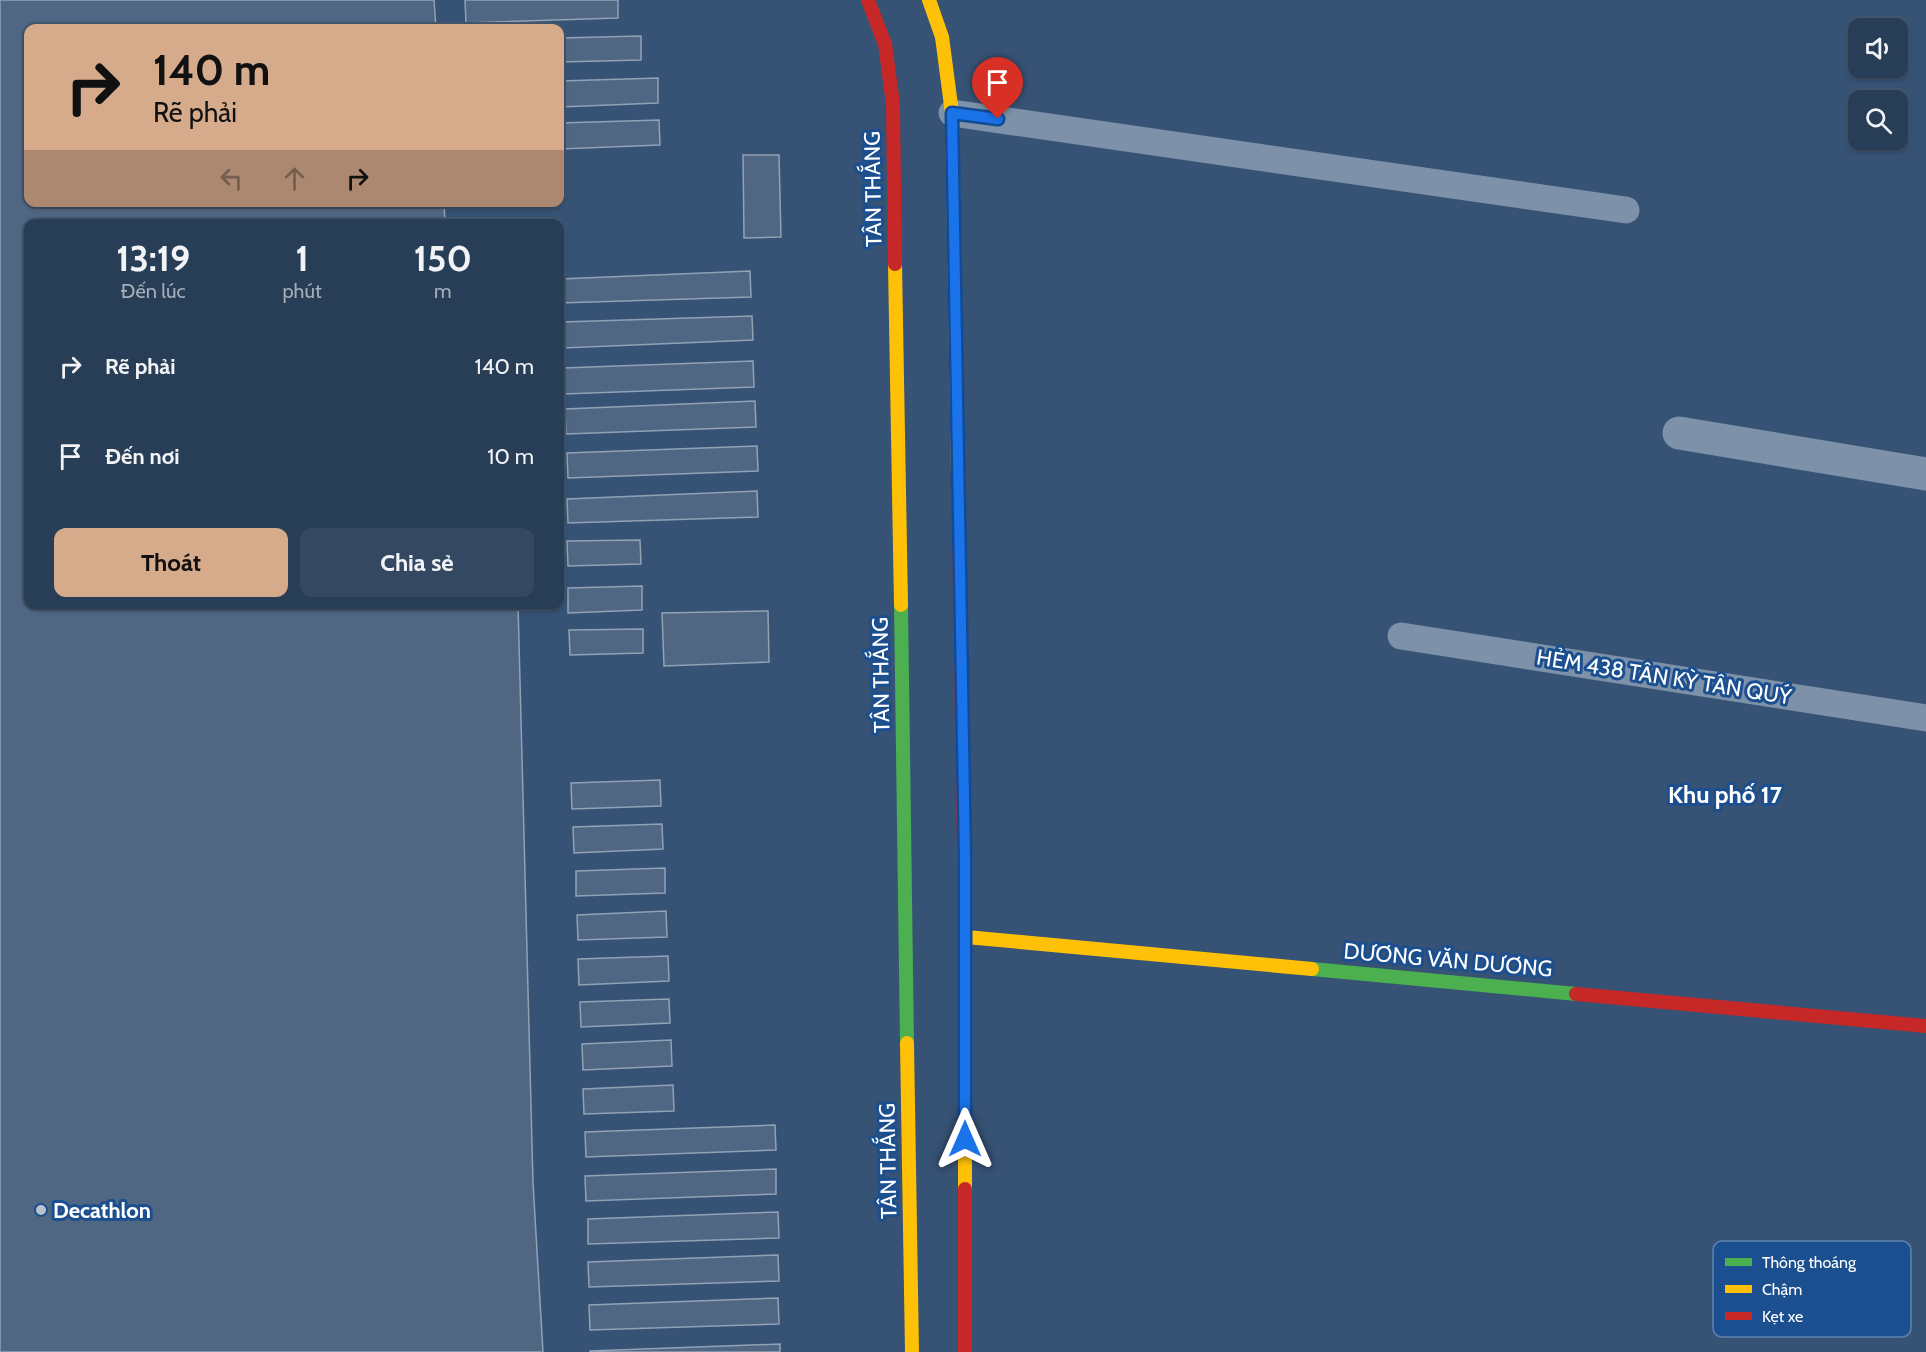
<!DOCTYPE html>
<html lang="vi">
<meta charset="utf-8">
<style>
body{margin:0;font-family:Cabin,sans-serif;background:#344961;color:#f1f3f6;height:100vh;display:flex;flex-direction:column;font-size:22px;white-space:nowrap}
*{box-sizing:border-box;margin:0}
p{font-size:20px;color:#a5aeba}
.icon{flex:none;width:33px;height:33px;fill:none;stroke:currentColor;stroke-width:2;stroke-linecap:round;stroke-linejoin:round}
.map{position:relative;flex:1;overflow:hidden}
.panel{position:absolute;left:24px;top:219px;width:540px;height:390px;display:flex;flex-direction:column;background:#283e57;border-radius:12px;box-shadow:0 2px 4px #0004,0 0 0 2px #44576d}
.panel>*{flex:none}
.top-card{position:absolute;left:24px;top:24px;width:540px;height:183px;border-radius:12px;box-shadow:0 2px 4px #0004,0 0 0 2px #44576d;background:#d6ab8b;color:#111;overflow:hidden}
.fabs{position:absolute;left:1848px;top:18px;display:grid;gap:12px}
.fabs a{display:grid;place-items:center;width:60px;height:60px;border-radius:12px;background:#283e57;box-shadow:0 2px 4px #0004,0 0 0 2px #44576d;font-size:30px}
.pin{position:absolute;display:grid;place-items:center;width:51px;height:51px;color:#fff;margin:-62px -26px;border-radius:50% 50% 50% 0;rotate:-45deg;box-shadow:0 0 6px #0007}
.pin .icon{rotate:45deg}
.me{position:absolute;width:66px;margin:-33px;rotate:0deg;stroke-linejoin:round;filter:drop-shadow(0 0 4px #0008)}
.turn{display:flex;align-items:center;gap:21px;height:126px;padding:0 30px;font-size:27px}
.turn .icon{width:78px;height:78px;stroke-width:2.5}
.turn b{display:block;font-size:42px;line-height:51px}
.lanes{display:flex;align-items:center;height:57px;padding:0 30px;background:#0003;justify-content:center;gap:30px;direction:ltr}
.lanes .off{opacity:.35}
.eta{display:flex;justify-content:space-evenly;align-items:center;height:102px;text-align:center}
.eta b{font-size:36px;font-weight:800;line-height:42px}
.cta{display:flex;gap:12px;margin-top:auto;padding:12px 30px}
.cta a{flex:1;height:69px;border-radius:12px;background:#d6ab8b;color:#111;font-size:24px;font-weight:800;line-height:69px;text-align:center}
.cta a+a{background:#344961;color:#f1f3f6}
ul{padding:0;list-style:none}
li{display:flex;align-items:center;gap:18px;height:90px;padding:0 30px}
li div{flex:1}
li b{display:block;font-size:22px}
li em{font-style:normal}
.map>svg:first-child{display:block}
.building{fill:#506783;stroke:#92a2b6;stroke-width:1.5}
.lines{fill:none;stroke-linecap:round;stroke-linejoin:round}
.lane{stroke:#7d92a8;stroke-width:27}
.street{stroke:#7d92a8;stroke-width:33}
.fast{stroke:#4caf50;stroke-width:14}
.slow{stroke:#ffc107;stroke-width:14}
.jam{stroke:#c62828;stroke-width:14}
.route-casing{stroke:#114b97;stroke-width:15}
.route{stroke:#1a73e8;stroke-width:10}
.poi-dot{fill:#b9c2ce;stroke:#1b4f8f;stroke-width:2}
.labels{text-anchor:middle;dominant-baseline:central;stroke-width:6;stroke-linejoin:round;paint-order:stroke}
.street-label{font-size:22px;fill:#fff;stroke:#1b4f8f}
.poi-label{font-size:22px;font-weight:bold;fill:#fff;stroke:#1b4f8f;text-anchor:start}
.neighbourhood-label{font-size:24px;font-weight:bold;fill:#fff;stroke:#1b4f8f}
.key{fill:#1b4f8f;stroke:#5f84b1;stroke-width:1.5}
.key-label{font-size:16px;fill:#fff}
</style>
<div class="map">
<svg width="1926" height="1352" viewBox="0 0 1926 1352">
<rect width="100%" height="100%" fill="#365274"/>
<!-- building -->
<path class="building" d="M0 0H434L436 28H28V202H444L445 224H28V604H518L533 1183 543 1352H0Z
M465 0H618V18L466 23Z
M641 36V60L560 62V38Z
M658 78V103L560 107V81Z
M659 120 660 145 560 149V123Z
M743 155H779L781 237 744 238Z
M750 271 751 297 560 303V279Z
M752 316 753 340 563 348 562 322Z
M753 361 754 387 564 394 563 368Z
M755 401 756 427 566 434 565 409Z
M757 446 758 471 568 478 567 453Z
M757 491 758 517 568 523 567 499Z
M640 540 641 564 568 566 567 541Z
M642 586V610L568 613V588Z
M768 611 769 662 664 666 662 613Z
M643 629V653L570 655 569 630Z
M660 780 661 806 572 809 571 783Z
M662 824 663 849 574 853 573 827Z
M665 868V893L576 896V871Z
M666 911 667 937 578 940 577 915Z
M668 956 669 981 579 985 578 959Z
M669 999 670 1023 581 1027 580 1002Z
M671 1040 672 1066 583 1070 582 1044Z
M673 1085 674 1111 584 1114 583 1089Z
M775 1125 776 1150 586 1157 585 1132Z
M776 1169V1194L586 1201 585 1176Z
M778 1212 779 1238 588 1244V1219Z
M778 1255 779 1281 589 1287 588 1262Z
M778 1298 779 1324 590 1330 589 1305Z
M780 1344V1352H590V1351Z"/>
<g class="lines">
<!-- lane -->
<path class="lane" d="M952 113 1626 210
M1401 636 1926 718"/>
<!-- street -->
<path class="street" d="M1679 433 1926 474"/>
<!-- fast -->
<path class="fast" d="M901 605 907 1043
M1312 969 1576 994"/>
<!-- slow -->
<path class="slow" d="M929 0 942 37 952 113 958 475
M895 264 901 605
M966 937 1312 969
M907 1043 912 1352
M965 1189V907"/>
<!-- jam -->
<path class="jam" d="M868 0 885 44 893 104 895 264
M958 475 965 907
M1576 994 1926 1026
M965 1352V1189"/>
</g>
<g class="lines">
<!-- route casing -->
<g class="route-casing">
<path id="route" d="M965 1139V856L952 113 998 119"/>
</g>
<!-- route -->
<use href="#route" class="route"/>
</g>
<!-- markers -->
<circle class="poi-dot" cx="41" cy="1210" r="6"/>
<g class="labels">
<!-- street labels -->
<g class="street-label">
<text transform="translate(873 189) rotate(-91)">TÂN THẮNG</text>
<text transform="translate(881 675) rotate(-91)">TÂN THẮNG</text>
<text transform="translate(1664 677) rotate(9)">HẺM 438 TÂN KỲ TÂN QUÝ</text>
<text transform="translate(1448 960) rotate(5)">DƯƠNG VĂN DƯƠNG</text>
<text transform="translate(888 1161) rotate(-91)">TÂN THẮNG</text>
</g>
<!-- poi labels -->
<g class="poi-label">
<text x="53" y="1210">Decathlon</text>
</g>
<!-- neighbourhood labels -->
<g class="neighbourhood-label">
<text x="1725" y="794">Khu phố 17</text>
</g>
</g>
<!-- legend -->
<rect x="1713" y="1241" width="198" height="96" rx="9" class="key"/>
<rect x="1725" y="1258" width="27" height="8" fill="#4caf50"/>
<rect x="1725" y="1285" width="27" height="8" fill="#ffc107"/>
<rect x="1725" y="1312" width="27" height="8" fill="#c62828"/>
<g class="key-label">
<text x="1762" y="1268">Thông thoáng</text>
<text x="1762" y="1295">Chậm</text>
<text x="1762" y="1322">Kẹt xe</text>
</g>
</svg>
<div class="fabs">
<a><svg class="icon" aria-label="sound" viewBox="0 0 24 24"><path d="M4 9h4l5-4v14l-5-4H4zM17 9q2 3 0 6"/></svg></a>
<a><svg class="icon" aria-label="search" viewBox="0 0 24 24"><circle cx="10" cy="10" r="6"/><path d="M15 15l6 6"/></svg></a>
</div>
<div class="pin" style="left:998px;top:119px;background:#d93025"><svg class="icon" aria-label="arrive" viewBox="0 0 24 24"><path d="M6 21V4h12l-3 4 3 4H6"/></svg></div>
<svg class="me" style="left:965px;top:1139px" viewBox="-20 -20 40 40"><path d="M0-17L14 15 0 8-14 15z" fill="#1a73e8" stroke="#fff" stroke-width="4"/></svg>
<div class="top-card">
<div class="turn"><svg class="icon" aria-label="right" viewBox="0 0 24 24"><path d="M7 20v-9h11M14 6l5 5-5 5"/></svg><div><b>140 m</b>Rẽ phải</div></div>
<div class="lanes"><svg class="icon off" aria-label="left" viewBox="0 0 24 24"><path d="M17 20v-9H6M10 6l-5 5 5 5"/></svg><svg class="icon off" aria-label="ahead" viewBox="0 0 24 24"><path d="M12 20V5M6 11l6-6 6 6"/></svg><svg class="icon" aria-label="right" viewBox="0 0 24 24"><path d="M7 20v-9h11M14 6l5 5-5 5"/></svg></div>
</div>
<section class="panel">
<div class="eta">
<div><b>13:19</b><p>Đến lúc</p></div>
<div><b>1</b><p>phút</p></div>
<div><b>150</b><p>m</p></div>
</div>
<ul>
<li><svg class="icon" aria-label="right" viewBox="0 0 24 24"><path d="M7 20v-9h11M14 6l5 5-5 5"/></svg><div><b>Rẽ phải</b></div><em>140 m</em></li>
<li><svg class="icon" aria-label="arrive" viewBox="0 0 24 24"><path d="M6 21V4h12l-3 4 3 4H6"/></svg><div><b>Đến nơi</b></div><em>10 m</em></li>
</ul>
<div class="cta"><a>Thoát</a><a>Chia sẻ</a></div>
</section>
</div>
